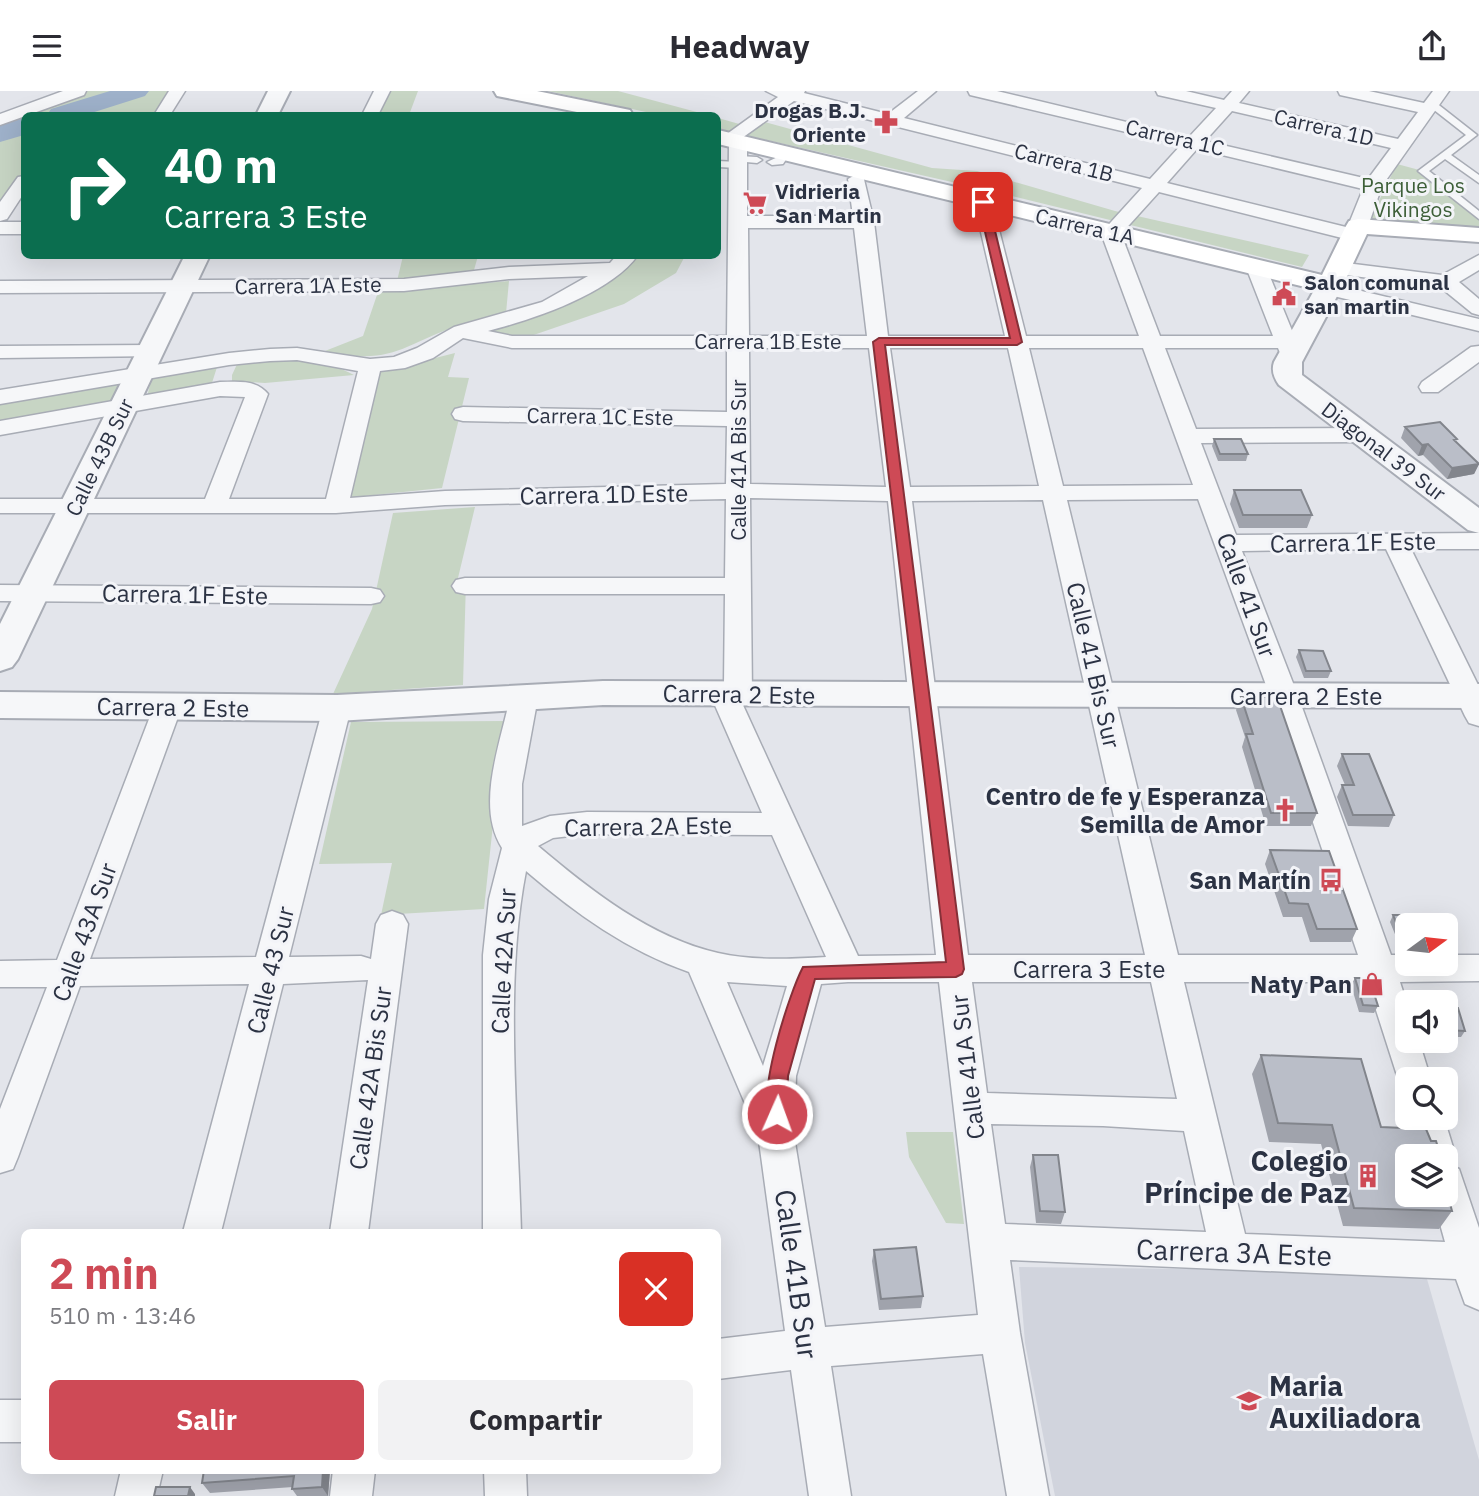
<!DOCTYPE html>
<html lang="es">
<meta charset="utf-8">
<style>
body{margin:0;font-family:"IBM Plex Sans",sans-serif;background:#f2f2f3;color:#2b2b33;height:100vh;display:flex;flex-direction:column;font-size:26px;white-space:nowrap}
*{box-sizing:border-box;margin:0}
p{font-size:23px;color:#7c7c81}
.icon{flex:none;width:38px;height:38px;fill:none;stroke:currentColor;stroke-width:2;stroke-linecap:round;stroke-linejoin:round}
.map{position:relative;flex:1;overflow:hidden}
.drawer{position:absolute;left:21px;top:1138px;width:700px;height:245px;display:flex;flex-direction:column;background:#fff;border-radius:10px;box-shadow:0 7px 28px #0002}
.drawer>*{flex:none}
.hud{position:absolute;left:21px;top:21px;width:700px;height:147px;border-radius:10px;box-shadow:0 7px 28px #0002;background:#0b6e4f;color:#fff;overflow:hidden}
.needle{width:46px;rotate:75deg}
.controls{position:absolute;left:1395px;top:822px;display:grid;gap:14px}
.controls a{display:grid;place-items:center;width:63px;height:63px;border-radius:10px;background:#fff;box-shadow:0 7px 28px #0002;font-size:35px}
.pin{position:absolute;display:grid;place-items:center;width:60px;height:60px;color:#fff;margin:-30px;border-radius:14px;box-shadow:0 4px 10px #0006}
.me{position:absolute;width:77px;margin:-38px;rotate:2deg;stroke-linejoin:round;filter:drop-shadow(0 0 5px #0008)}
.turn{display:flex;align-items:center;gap:24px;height:147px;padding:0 28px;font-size:32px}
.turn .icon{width:91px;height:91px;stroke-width:2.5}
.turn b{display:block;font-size:49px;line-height:60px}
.round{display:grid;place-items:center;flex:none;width:74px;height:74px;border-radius:10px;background:#f2f2f3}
.head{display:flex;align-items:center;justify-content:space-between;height:119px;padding:0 28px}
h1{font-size:42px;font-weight:700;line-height:52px;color:#ce4a56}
.action{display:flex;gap:14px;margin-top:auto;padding:14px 28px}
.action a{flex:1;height:80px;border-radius:10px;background:#ce4a56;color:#fff;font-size:28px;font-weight:700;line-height:80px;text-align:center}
.action a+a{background:#f2f2f3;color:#2b2b33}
header{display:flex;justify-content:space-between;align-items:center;height:91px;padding:0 28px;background:#fff;font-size:32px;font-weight:700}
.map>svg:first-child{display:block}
.built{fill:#d1d4dd}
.green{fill:#c7d5c4}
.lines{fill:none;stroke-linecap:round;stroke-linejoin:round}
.river{fill:#9eb1ca;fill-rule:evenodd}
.service-casing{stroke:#a8acb5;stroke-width:3}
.minor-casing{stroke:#a8acb5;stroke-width:3}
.tertiary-casing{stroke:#a8acb5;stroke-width:4}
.secondary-casing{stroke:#a8acb5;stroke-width:4}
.service{fill:#f6f7f9;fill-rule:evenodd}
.minor{fill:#f6f7f9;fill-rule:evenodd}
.tertiary{fill:#f6f7f9;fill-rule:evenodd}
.secondary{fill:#fff;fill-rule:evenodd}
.wall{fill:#a0a3ac}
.shaded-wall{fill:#82858c}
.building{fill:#babec8;stroke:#82858c;stroke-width:2}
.route{fill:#ce4a56;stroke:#863038;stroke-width:2}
.labels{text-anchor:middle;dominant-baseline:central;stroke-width:6;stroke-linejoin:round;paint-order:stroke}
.far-poi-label{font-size:21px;font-weight:bold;fill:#2b3243;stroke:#f3f4f8;text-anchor:start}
.far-street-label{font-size:21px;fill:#2b3243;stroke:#f3f4f8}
.far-park-label{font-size:21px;fill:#3d5f38;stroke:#f3f4f8}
.street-label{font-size:24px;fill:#2b3243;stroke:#f3f4f8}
.poi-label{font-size:24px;font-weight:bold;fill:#2b3243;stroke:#f3f4f8;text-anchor:end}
.near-poi-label{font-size:28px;font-weight:bold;fill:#2b3243;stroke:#f3f4f8;text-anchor:end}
.near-street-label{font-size:28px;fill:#2b3243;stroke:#f3f4f8}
</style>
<header><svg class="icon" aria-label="menu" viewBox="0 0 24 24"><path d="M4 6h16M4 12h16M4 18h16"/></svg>Headway<svg class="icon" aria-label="share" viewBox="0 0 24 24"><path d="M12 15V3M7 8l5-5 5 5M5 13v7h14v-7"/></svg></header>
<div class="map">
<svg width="1479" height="1405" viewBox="0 0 1479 1405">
<rect width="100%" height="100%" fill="#e3e5eb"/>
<!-- built -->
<path class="built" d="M1019 1176 1425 1181 1479 1369V1405H1055L1025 1252Z"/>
<!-- green -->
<path class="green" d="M88 0H171L156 24H24V83L0 113V32Z
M388 0H418L409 24H377Z
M548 0H618L708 24H660Z
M718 27 750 36 761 30 932 77 977 80 1115 120 1309 164 1302 176 996 101 718 38Z
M1397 73 1423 80 1479 126V138L1369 130Z
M403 165H478L474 179 435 188 397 190Z
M639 165H685L676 182 624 213 519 249 482 240C538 221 595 206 639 165Z
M509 190 506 222C490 226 474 229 459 234 401 255 391 275 325 260L363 245 378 201Z
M455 262 448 286 469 287 442 397 345 407 372 283Z
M263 266C295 269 325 268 354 284L265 292 232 290V284L239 269Z
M218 273 211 295 147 306 152 285Z
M126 289 114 311 0 333V309Z
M475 416 458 487 466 490 463 594 333 603 372 518 393 422Z
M504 630 484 818 381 824 392 772 319 773 351 631Z
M906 1041H953L964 1133 946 1132 909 1066Z"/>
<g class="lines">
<!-- river -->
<path class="river" d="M110 0H149L145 5 85 24H47L51 18Z
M24 27V44L0 51V34Z"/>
<!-- service casing -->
<g class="service-casing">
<path id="service" d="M1429 11H1435L1477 44 1451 64 1479 84V92L1445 68 1429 80 1479 120V128L1418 80 1466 44 1429 15Z
M782 64 787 67 783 73 772 74 767 71Z
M738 65 757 66 762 69 757 72 735 70 733 68Z
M718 70 738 71 743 74 738 77 718 76Z"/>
</g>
<!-- minor casing -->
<g class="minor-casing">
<path id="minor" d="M63 0H86L84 4 0 34V23Z
M169 0H185L170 24H154Z
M374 0H390L378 24H362Z
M766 0H805L804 2 888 23 918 0H936L904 27 1150 88 1181 54 970 4 968 0H997L1189 46 1216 17 1158 4 1156 0H1186L1224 9 1232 0H1249L1239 12 1398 48 1418 21 1340 4 1338 0H1369L1424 12 1433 0H1449L1382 95 1368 135 1361 140 1364 144 1361 148 1354 150 1159 101 1121 143 1160 245H1273L1246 176 1249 172H1263L1266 176 1302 264 1299 269H1283L1278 257H1165L1196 338 1362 337 1370 339 1374 344 1370 349 1362 351 1201 352 1236 444 1479 442V458H1411L1479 596V635L1469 632 1465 625 1386 458 1242 460 1298 605 1391 864H1407V873H1446V864H1479V890L1400 891 1407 913V950H1419L1431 989H1407V1002L1402 1000 1367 891H1184L1245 1143 1445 1151 1432 1104H1446V1066H1420L1408 1027H1444L1456 1066 1452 1075 1459 1078 1479 1137V1219L1465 1213 1456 1188 1010 1169 1020 1242 1049 1405H1007L983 1263 831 1275 851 1405H809L791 1279 718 1288V1248L785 1240 758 1043 689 881C628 860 575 822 526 780 504 893 518 1025 521 1141H483V864L489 808 502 757C475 714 501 652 510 606L514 599 524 596 534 599 538 606 522 693V735L550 725 587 721 762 722 710 603 714 596 724 593 725 503H465L456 501 452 495 456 489 465 487H725L726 408 445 414 336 422H0V408H205L245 306 220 305 0 344V330L220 291C237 291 256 288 268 303L229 408H326L358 280 297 269 270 270 229 274 0 313V299L229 262 270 258 297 257 370 268 394 266 417 257 454 236 542 211 588 185 509 188 404 200 0 202V190L404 188 509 176 610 172 617 164H638C610 203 534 228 488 240L512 245H727L729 53 720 48 778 6ZM794 10 1142 97 1101 142 1139 245H1026L992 111 983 105 974 111 1005 245H888L874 131 863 84 857 83 848 88 853 125H747V51L742 47ZM1232 20 1391 57 1368 88 1205 50ZM1197 58 1363 98 1348 135 1350 137 1167 92ZM748 137H854L867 245H749ZM463 247 512 257H727V321L463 316 455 318 452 323 455 328 463 330 727 335 726 393 445 400 350 407 380 280 405 277 433 267ZM749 257H869L886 396 750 393ZM890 257H1008L1039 395 910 396ZM1029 257H1143L1193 394 1063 395ZM750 407 888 410 936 864 858 865 742 612 748 611 752 604ZM1198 408 1270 605 1358 864H1178L1067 409ZM1043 409 1145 864H968L912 410ZM587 743 772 744 826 866C791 868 753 870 718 862 651 847 590 799 538 755L553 747ZM727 891 787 895 763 975ZM848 891H939L978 1224 825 1236 794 1045 796 985 821 893ZM972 891H1151L1177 1008 987 1002ZM991 1033 1103 1035 1184 1040 1206 1141 1005 1133Z
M24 85V102L7 128 0 130V111L18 86Z
M0 131H24V143H0Z
M1479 164V179L1459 191 1479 208V224L1472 222 1440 196 1338 183 1331 181 1328 177 1331 173 1338 171 1442 184Z
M1328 192 1479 228V240L1321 202 1318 198 1321 194Z
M151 254 159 255 162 260 159 265 0 267V255Z
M1479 255V271L1438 301H1422L1419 296 1422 291 1471 256Z
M0 494 371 497 380 499 384 505 380 511 371 513 0 510Z
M168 605 178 608 182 615 90 868 256 866 323 617 327 610 337 607 347 610 351 617 289 866 361 865 371 868 376 833 381 824 392 820 403 824 408 833 368 1141H330L368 889 283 893 221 1141H183L249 893 80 895 18 1066 13 1078 0 1082V1018L47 896H0V870L57 869 154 615 158 608Z
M0 1309H24V1351H0Z
M121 1379H163L157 1405H115Z
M333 1379H375L372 1405H330Z
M484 1379H526L527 1405H485Z"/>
</g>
<!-- tertiary casing -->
<g class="tertiary-casing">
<path id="tertiary" d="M268 0H290L278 24H256Z
M185 164H210L18 568 12 576 0 580V533Z
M1330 186 1339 188 1343 194 1302 271V284L1479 417V442L1468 439 1279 294C1274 287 1271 280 1274 271L1317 194 1321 188Z
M603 590 1479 593V617L603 614 337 630 0 627V601L337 604Z"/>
</g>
<!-- secondary casing -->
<g class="secondary-casing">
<path id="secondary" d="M494 0H537L630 19 633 24H592L497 5Z
M718 39 1322 184 1346 135 1349 130 1358 128 1479 137V151L1367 143 1343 194 1339 200 1330 202 718 53Z"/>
</g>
<!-- service -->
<use href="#service" class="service"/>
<!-- minor -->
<use href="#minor" class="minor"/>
<!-- tertiary -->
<use href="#tertiary" class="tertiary"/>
<!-- secondary -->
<use href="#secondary" class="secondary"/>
</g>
<!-- wall -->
<path class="wall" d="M1405 336 1456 351 1479 373 1474 383 1447 388 1423 364 1418 365 1401 347Z
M1214 348 1248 363 1246 370H1218L1212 355Z
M1234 399 1312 424 1307 437H1239L1230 413Z
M1299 559 1331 580 1328 587H1304L1296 566Z
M1241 606 1317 722 1311 735H1266L1242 656 1245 646 1236 619Z
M1342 663 1394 724 1389 736 1348 735 1337 706 1342 694H1345L1337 675Z
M1270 759 1357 838 1351 851H1310L1302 826H1283L1265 773Z
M1393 824 1407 835V853H1399L1390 831Z
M1355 887 1378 915 1374 922 1359 921 1351 894Z
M1446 917 1465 940 1461 946H1446Z
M1261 964 1381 1036 1452 1120 1439 1138 1343 1135 1321 1053 1269 1051 1252 983Z
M1033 1064 1065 1121 1061 1133 1036 1132 1030 1076Z
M874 1159 923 1205 921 1217 879 1219 872 1170Z
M330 1379 328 1405H297L292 1398 293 1396 210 1402 202 1392Z"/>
<!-- shaded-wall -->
<path class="shaded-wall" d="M1428 353 1423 364 1418 365 1422 354Z
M1479 373 1474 383 1447 388 1452 377Z
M323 1379H330L328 1405 322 1396Z
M190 1396 195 1403V1405H188Z"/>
<!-- building -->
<path class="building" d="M1440 331 1457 348 1454 349 1479 373 1452 377 1428 353 1422 354 1405 336Z
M1214 348H1241L1248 363H1220Z
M1234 399H1301L1312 424H1243Z
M1299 559 1323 560 1331 580H1306Z
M1241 606H1277L1317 722H1271L1246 643H1253Z
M1342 663H1369L1394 724H1353L1342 694H1354Z
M1270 759 1329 760 1357 838H1317L1308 813 1289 812Z
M1393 824H1417L1421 835H1407V846H1402Z
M1355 887H1369L1378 915 1363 914Z
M1446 917H1458L1465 940 1446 939Z
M1261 964 1361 968 1381 1036 1426 1038 1431 1050H1436L1441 1066H1407V1104H1446V1098L1452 1120 1354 1117 1332 1034 1278 1032Z
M1033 1064H1058L1065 1121 1040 1120Z
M916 1156 923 1205 881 1208 874 1159Z
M204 1379H323L322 1396 292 1398 294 1385 202 1392Z
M156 1396H190L188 1405H154Z"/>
<!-- route -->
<path class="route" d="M983 108 988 111 1022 251 1017 254H885L964 878 962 883 956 886 815 888 788 985 787 1023 784 1029 777 1031 770 1029C757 1002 789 903 803 876L946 871 873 251 879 247H1010L978 111Z"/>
<!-- icons -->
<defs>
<g id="pharmacy-bare" transform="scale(1.89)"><path d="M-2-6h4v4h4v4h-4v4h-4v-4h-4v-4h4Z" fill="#ce4a56" stroke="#f3f4f8" stroke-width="2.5" paint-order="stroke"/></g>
<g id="supermarket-bare" transform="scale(1.89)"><path d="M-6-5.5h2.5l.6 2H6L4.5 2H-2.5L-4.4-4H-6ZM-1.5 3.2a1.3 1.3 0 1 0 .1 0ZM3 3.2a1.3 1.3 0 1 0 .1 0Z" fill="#ce4a56" stroke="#f3f4f8" stroke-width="2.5" paint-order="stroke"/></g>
<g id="civic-bare" transform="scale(1.89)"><path d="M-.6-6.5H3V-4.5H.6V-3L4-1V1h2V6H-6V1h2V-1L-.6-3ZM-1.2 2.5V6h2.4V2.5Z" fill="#ce4a56" stroke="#f3f4f8" stroke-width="2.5" paint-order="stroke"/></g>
<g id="church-bare" transform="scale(1.89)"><path d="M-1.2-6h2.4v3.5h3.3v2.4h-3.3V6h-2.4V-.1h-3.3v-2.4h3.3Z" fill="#ce4a56" stroke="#f3f4f8" stroke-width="2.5" paint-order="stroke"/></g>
<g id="bus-bare" transform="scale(1.89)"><path d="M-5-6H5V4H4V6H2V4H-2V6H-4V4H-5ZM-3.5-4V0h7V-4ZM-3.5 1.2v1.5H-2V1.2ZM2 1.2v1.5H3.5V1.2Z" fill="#ce4a56" stroke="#f3f4f8" stroke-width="2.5" paint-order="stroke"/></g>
<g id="shop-bare" transform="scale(1.89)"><path d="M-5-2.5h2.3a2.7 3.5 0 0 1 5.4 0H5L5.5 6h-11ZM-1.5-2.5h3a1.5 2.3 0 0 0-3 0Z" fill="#ce4a56" stroke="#f3f4f8" stroke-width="2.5" paint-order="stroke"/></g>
<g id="building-bare" transform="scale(1.89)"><path d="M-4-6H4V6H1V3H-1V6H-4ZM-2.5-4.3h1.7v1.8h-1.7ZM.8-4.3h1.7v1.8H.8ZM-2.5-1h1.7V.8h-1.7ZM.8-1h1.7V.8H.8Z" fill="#ce4a56" stroke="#f3f4f8" stroke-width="2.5" paint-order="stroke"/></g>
<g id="university-bare" transform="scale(1.89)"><path d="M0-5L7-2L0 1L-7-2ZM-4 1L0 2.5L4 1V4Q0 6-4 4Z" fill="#ce4a56" stroke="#f3f4f8" stroke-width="2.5" paint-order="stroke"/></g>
</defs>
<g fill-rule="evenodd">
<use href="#pharmacy-bare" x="886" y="31"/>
<use href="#supermarket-bare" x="755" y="112"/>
<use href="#civic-bare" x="1284" y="203"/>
<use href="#church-bare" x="1285" y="719"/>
<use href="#bus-bare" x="1331" y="789"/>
<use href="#shop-bare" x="1372" y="893"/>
<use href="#building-bare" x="1368" y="1085"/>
<use href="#university-bare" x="1249" y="1310"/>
</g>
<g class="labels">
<!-- far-poi labels -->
<g class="far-poi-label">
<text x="866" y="19" text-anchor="end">Drogas B.J.<tspan x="866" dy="24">Oriente</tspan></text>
<text x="775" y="100">Vidrieria<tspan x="775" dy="24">San Martin</tspan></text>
<text x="1304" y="191">Salon comunal<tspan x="1304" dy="24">san martin</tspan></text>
</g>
<!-- far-street labels -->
<g class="far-street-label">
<text transform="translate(1324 36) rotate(13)">Carrera 1D</text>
<text transform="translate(1175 46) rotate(13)">Carrera 1C</text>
<text transform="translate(1064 71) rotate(14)">Carrera 1B</text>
<text transform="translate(1085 135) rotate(13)">Carrera 1A</text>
<text transform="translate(308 194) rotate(-1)">Carrera 1A Este</text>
<text x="768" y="250">Carrera 1B Este</text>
<text transform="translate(600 325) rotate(1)">Carrera 1C Este</text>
<text transform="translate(1384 360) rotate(37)">Diagonal 39 Sur</text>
<text transform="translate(99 366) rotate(-64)">Calle 43B Sur</text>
<text transform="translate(738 369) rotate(-90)">Calle 41A Bis Sur</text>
</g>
<!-- far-park labels -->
<g class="far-park-label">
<text x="1413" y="94">Parque Los<tspan x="1413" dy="24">Vikingos</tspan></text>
</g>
<!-- street labels -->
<g class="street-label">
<text transform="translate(604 403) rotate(-1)">Carrera 1D Este</text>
<text transform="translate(1353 451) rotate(-1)">Carrera 1F Este</text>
<text transform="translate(185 503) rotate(1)">Carrera 1F Este</text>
<text transform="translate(1247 504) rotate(70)">Calle 41 Sur</text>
<text transform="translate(1094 574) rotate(77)">Calle 41 Bis Sur</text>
<text transform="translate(739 603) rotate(1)">Carrera 2 Este</text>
<text x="1306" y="605">Carrera 2 Este</text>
<text transform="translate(173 616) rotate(1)">Carrera 2 Este</text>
<text transform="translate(648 735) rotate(-1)">Carrera 2A Este</text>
<text transform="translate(84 841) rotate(-70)">Calle 43A Sur</text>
<text transform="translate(503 870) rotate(-87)">Calle 42A Sur</text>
<text x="1089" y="878">Carrera 3 Este</text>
<text transform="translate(270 879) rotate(-76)">Calle 43 Sur</text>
<text transform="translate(967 976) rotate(-97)">Calle 41A Sur</text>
<text transform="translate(370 987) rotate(-82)">Calle 42A Bis Sur</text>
</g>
<!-- poi labels -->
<g class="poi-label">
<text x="1265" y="705">Centro de fe y Esperanza<tspan x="1265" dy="28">Semilla de Amor</tspan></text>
<text x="1311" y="789">San Martín</text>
<text x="1352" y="893">Naty Pan</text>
</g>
<!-- near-poi labels -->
<g class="near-poi-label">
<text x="1348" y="1069">Colegio<tspan x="1348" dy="32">Príncipe de Paz</tspan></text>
<text x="1269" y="1294" text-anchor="start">Maria<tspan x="1269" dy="32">Auxiliadora</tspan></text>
</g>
<!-- near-street labels -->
<g class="near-street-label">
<text transform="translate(1234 1161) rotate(2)">Carrera 3A Este</text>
<text transform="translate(797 1183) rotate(82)">Calle 41B Sur</text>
</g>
</g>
</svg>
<div class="controls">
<a><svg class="needle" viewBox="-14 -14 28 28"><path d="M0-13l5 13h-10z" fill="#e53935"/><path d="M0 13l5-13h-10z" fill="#7c7c81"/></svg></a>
<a><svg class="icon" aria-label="sound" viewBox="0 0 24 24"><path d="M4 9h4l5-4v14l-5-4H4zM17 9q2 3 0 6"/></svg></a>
<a><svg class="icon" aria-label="search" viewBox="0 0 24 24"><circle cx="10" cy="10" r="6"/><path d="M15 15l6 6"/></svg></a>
<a><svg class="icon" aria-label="layers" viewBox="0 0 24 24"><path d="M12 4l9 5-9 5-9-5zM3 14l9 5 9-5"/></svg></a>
</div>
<div class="pin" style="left:983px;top:111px;background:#d93025"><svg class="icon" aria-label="arrive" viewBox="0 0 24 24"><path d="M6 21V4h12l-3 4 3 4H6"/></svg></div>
<svg class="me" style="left:777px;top:1023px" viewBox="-20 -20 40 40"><circle r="17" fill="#ce4a56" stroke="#fff" stroke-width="3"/><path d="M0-11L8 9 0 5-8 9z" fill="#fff"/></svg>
<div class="hud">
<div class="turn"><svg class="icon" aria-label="right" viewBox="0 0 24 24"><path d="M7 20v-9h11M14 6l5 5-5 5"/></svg><div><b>40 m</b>Carrera 3 Este</div></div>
</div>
<section class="drawer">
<div class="head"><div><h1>2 min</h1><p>510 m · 13:46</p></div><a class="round" style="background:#d93025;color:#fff"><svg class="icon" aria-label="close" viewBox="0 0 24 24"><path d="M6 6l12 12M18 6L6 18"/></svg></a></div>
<div class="action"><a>Salir</a><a>Compartir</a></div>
</section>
</div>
